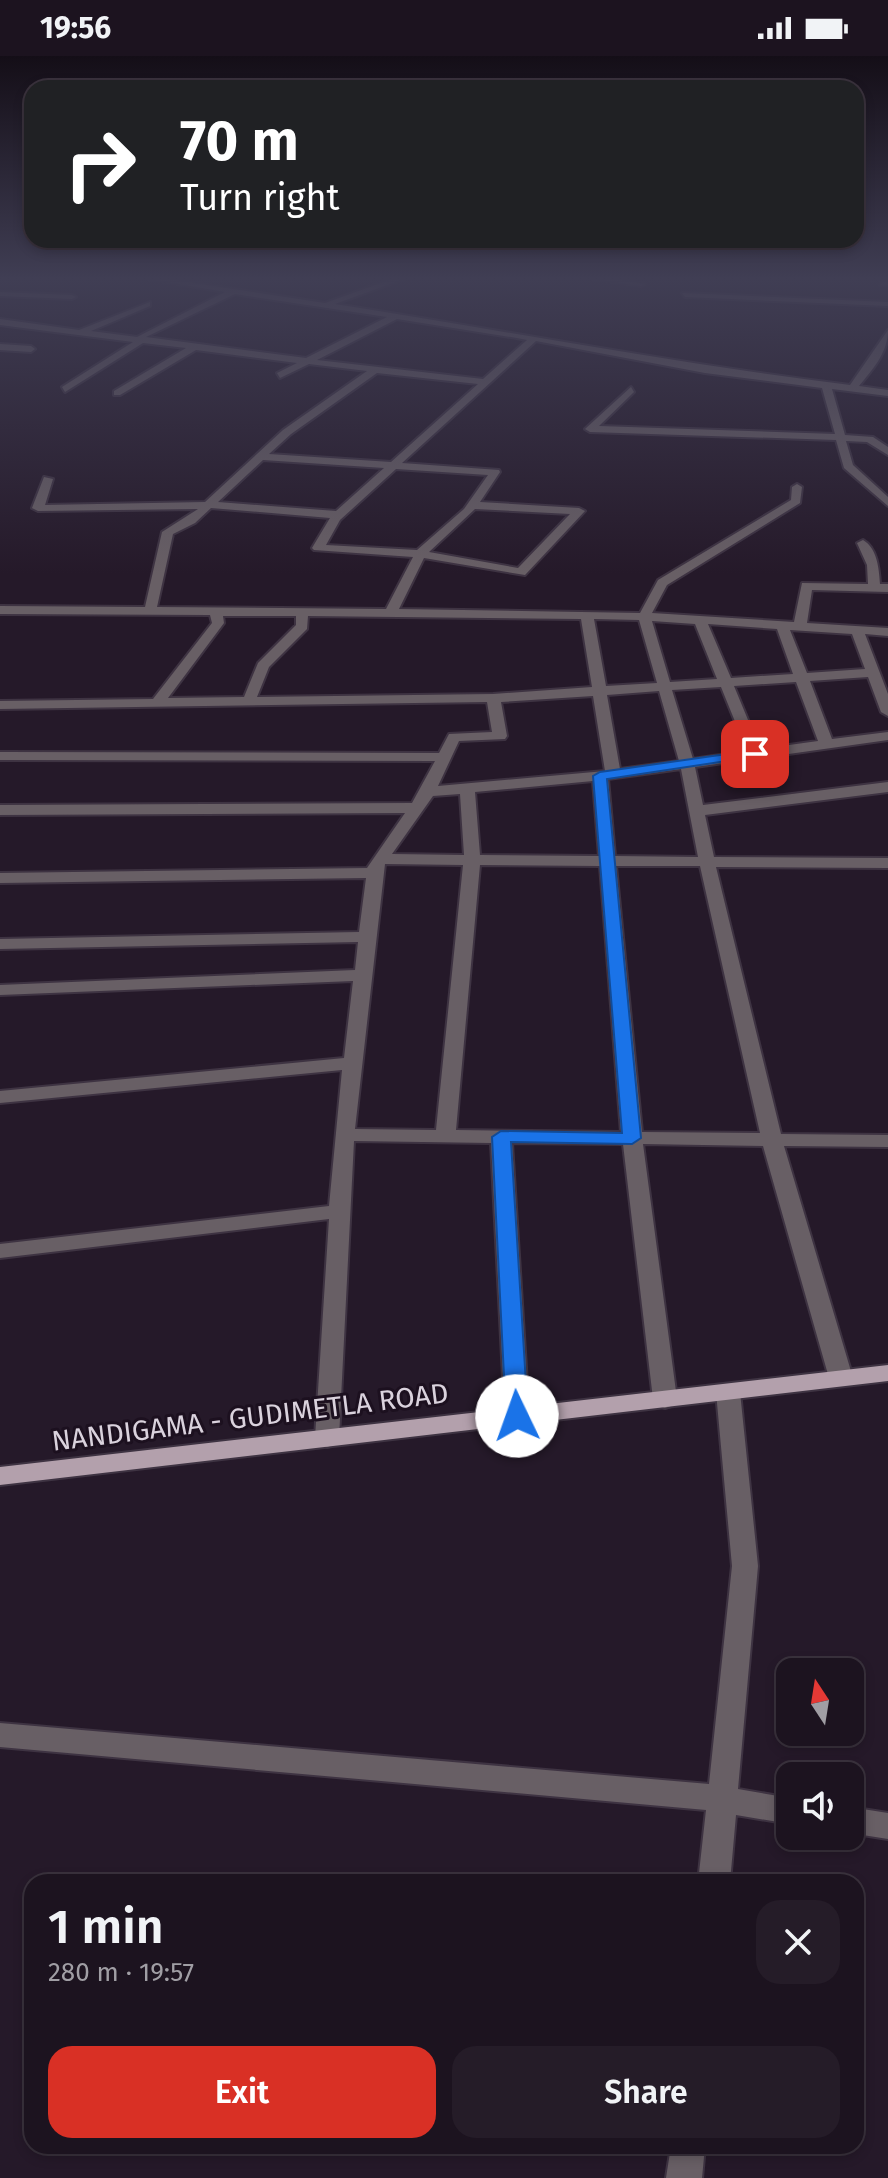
<!DOCTYPE html>
<meta charset="utf-8">
<style>
body{margin:0;font-family:"Fira Sans",sans-serif;background:#251c28;color:#f1f3f6;height:100vh;display:flex;flex-direction:column;font-size:30px;white-space:nowrap}
*{box-sizing:border-box;margin:0}
p{font-size:26px;color:#a09ea4}
.icon{flex:none;width:44px;height:44px;fill:none;stroke:currentColor;stroke-width:2;stroke-linecap:round;stroke-linejoin:round}
.map{position:relative;flex:1;overflow:hidden}
.details{position:absolute;left:24px;top:1818px;width:840px;height:280px;display:flex;flex-direction:column;background:#1c131f;border-radius:24px;box-shadow:0 4px 12px #0003,0 0 0 2px #3a323d}
.details>*{flex:none}
.banner{position:absolute;left:24px;top:24px;width:840px;height:168px;border-radius:24px;box-shadow:0 4px 12px #0003,0 0 0 2px #3a323d;background:#202124;color:#fff;overflow:hidden}
.needle{width:52px;rotate:348deg}
.tools{position:absolute;left:776px;top:1602px;display:grid;gap:16px}
.tools a{display:grid;place-items:center;width:88px;height:88px;border-radius:16px;background:#1c131f;box-shadow:0 4px 12px #0003,0 0 0 2px #3a323d;font-size:40px}
.pin{position:absolute;display:grid;place-items:center;width:68px;height:68px;color:#fff;margin:-34px;border-radius:16px;box-shadow:0 4px 12px #0006}
.me{position:absolute;width:88px;margin:-44px;rotate:357deg;stroke-linejoin:round;filter:drop-shadow(0 0 6px #0008)}
.turn{display:flex;align-items:center;gap:28px;height:168px;padding:0 24px;font-size:36px}
.turn .icon{width:104px;height:104px;stroke-width:2.5}
.turn b{display:block;font-size:56px;line-height:68px}
.round{display:grid;place-items:center;flex:none;width:84px;height:84px;border-radius:24px;background:#251c28}
.overview{display:flex;align-items:center;justify-content:space-between;height:136px;padding:0 24px}
h1{font-size:48px;font-weight:600;line-height:60px}
.cta{display:flex;gap:16px;margin-top:auto;padding:16px 24px}
.cta a{flex:1;height:92px;border-radius:24px;background:#d93025;color:#fff;font-size:32px;font-weight:600;line-height:92px;text-align:center}
.cta a+a{background:#251c28;color:#f1f3f6}
.status{display:flex;justify-content:space-between;align-items:center;height:56px;padding:0 40px;background:#1c131f;direction:ltr}
.status svg{height:22px;fill:currentColor}
.map>svg:first-child{display:block}
.lines{fill:none;stroke-linecap:round;stroke-linejoin:round}
.minor-casing{stroke:#3e3342;stroke-width:4}
.major-casing{stroke:#3e3342;stroke-width:4}
.minor{fill:#685f65;fill-rule:evenodd}
.major{fill:#b3a0ac;fill-rule:evenodd}
.route{fill:#1a73e8;stroke:#114b97;stroke-width:2}
.labels{text-anchor:middle;dominant-baseline:central;stroke-width:6;stroke-linejoin:round;paint-order:stroke}
.near-street-label{font-size:28px;fill:#dad2dd;stroke:#1c101f}
</style>
<div class="status"><b>19:56</b><svg viewBox="0 0 49 12"><path d="M0 12V9h3v3zM5 12V6h3v6zM10 12V3h3v9zM15 12V0h3v12zM26 1h20v11H26zM47 4h2v5h-2z"/></svg></div>
<div class="map">
<svg width="888" height="2122" viewBox="0 0 888 2122">
<rect width="100%" height="100%" fill="#251929"/>
<g class="lines">
<!-- minor casing -->
<g class="minor-casing">
<path id="minor" d="M138 221H155L325 247 398 221H409L335 248C507 275 677 308 850 329L888 274C888 297 872 314 859 330L888 334V340L832 333 845 379 873 381 888 391V399L867 386 846 385 853 409 888 441V450L844 412 836 384 590 376 585 373 631 331 634 336 599 370 835 378 822 332 705 317 536 285 402 407 499 414 500 416 480 446 579 452 585 455 525 519 424 502 399 553 640 557 658 524 791 444 792 431 797 428 802 431 800 447 667 529 652 557 794 566 802 527 868 528 867 509 857 487 863 484C877 492 879 512 880 528H888V536L812 534 807 567 888 572V580L865 578 888 638V660L881 656 868 621 810 625 832 683 888 676V684L695 711 703 749 888 726V736L705 759 714 801 888 802V812L716 811 781 1078 888 1079V1091L784 1090 853 1322 849 1328 841 1330 833 1328 829 1322 763 1090 643 1088 677 1343 674 1349 665 1352 656 1349 653 1343 623 1088 512 1087 529 1360 526 1366 517 1369 508 1366 505 1360 491 1087 354 1085 339 1382 336 1388 327 1391 318 1388 315 1382 329 1163 0 1202V1188L329 1150 342 1014 0 1047V1035L344 1002 353 925 0 939V929L355 914 358 886 0 893V883L359 876 366 822 0 827V817L367 812 405 757 0 759V749L412 747 435 705 0 704V696L439 697 449 678 492 676 487 646 0 653V645L153 643 212 567 210 559 0 558V550L145 551 162 476 198 453 38 455 32 452 44 421 53 423 45 449 205 446 283 374 367 315 309 308 280 322 277 317 297 307 196 294 120 339H114V335L186 292 143 287 65 336 62 331 133 286 0 269V263L79 274 150 246V250L91 275 137 281 225 236ZM235 238 387 261 306 302 146 281ZM397 263 517 282 527 284 483 323 317 304ZM377 317 478 328 391 406 269 398 291 378ZM263 404 384 412 336 455 218 446ZM396 413 488 419 464 453 417 494 326 489 340 464ZM211 452 330 462 312 492 314 494 413 501 386 553 157 551 173 478 195 467ZM475 453 570 458 518 512 429 496ZM223 560H296V569L258 607 244 641 168 642 224 567ZM308 560 581 563 592 631 493 638 257 641 269 611 307 573ZM594 563 639 564 657 627 606 630ZM652 565 695 568 717 623 670 626ZM708 568 777 573 793 618 731 622ZM790 574 852 578 865 613 807 617ZM796 626 818 685 760 693 734 630ZM721 631 747 695 693 703 672 634ZM659 635 679 705 620 713 607 639ZM593 640 605 715 438 730 459 685 505 683 507 680 501 646ZM681 713 698 801 615 800 608 723ZM593 725 599 800 480 799 475 736ZM460 738 464 799 392 798 433 740ZM385 808 463 809 436 1074 355 1073ZM480 809 600 810 621 1076 456 1074ZM616 810H700L760 1077 642 1076Z
M581 221H601L645 228 641 230Z
M883 225H888V229H880Z
M0 236 72 239 76 241 72 243 0 240Z
M682 237 888 246V250L685 241Z
M0 288 31 290 35 293 31 296 0 294Z
M728 1328 736 1330 740 1336 758 1510 738 1733 790 1742V1768L736 1759 730 1826H698L706 1754 0 1691V1667L709 1728 732 1510 716 1336 720 1330Z
M850 1751 888 1757V1783L850 1777Z
M671 2090H705L702 2122H666Z"/>
</g>
<!-- major casing -->
<g class="major-casing">
<path id="major" d="M888 1309V1325L0 1429V1411Z"/>
</g>
<!-- minor -->
<use href="#minor" class="minor"/>
<!-- major -->
<use href="#major" class="major"/>
</g>
<!-- sky -->
<linearGradient id="sky" x2="0" y2="1"><stop stop-color="#140e17"/><stop offset="0.43" stop-color="#403e54"/><stop offset="1" stop-color="#403e54" stop-opacity="0"/></linearGradient>
<rect width="888" height="518" fill="url(#sky)"/>
<!-- route -->
<path class="route" d="M755 694 760 695V700L607 723 641 1082 632 1088 511 1086 528 1360 524 1366H509L506 1360 492 1081 501 1075 622 1077 593 720 600 716Z"/>
<g class="labels">
<!-- near-street labels -->
<g class="near-street-label">
<text transform="translate(250 1361) rotate(-7)">NANDIGAMA - GUDIMETLA ROAD</text>
</g>
</g>
</svg>
<div class="tools">
<a><svg class="needle" viewBox="-14 -14 28 28"><path d="M0-13l5 13h-10z" fill="#e53935"/><path d="M0 13l5-13h-10z" fill="#a09ea4"/></svg></a>
<a><svg class="icon" aria-label="sound" viewBox="0 0 24 24"><path d="M4 9h4l5-4v14l-5-4H4zM17 9q2 3 0 6"/></svg></a>
</div>
<div class="pin" style="left:755px;top:698px;background:#d93025"><svg class="icon" aria-label="arrive" viewBox="0 0 24 24"><path d="M6 21V4h12l-3 4 3 4H6"/></svg></div>
<svg class="me" style="left:517px;top:1360px" viewBox="-20 -20 40 40"><circle r="19" fill="#fff"/><path d="M0-13L10 11 0 6-10 11z" fill="#1a73e8"/></svg>
<div class="banner">
<div class="turn"><svg class="icon" aria-label="right" viewBox="0 0 24 24"><path d="M7 20v-9h11M14 6l5 5-5 5"/></svg><div><b>70 m</b>Turn right</div></div>
</div>
<section class="details">
<div class="overview"><div><h1>1 min</h1><p>280 m · 19:57</p></div><a class="round"><svg class="icon" aria-label="close" viewBox="0 0 24 24"><path d="M6 6l12 12M18 6L6 18"/></svg></a></div>
<div class="cta"><a>Exit</a><a>Share</a></div>
</section>
</div>
